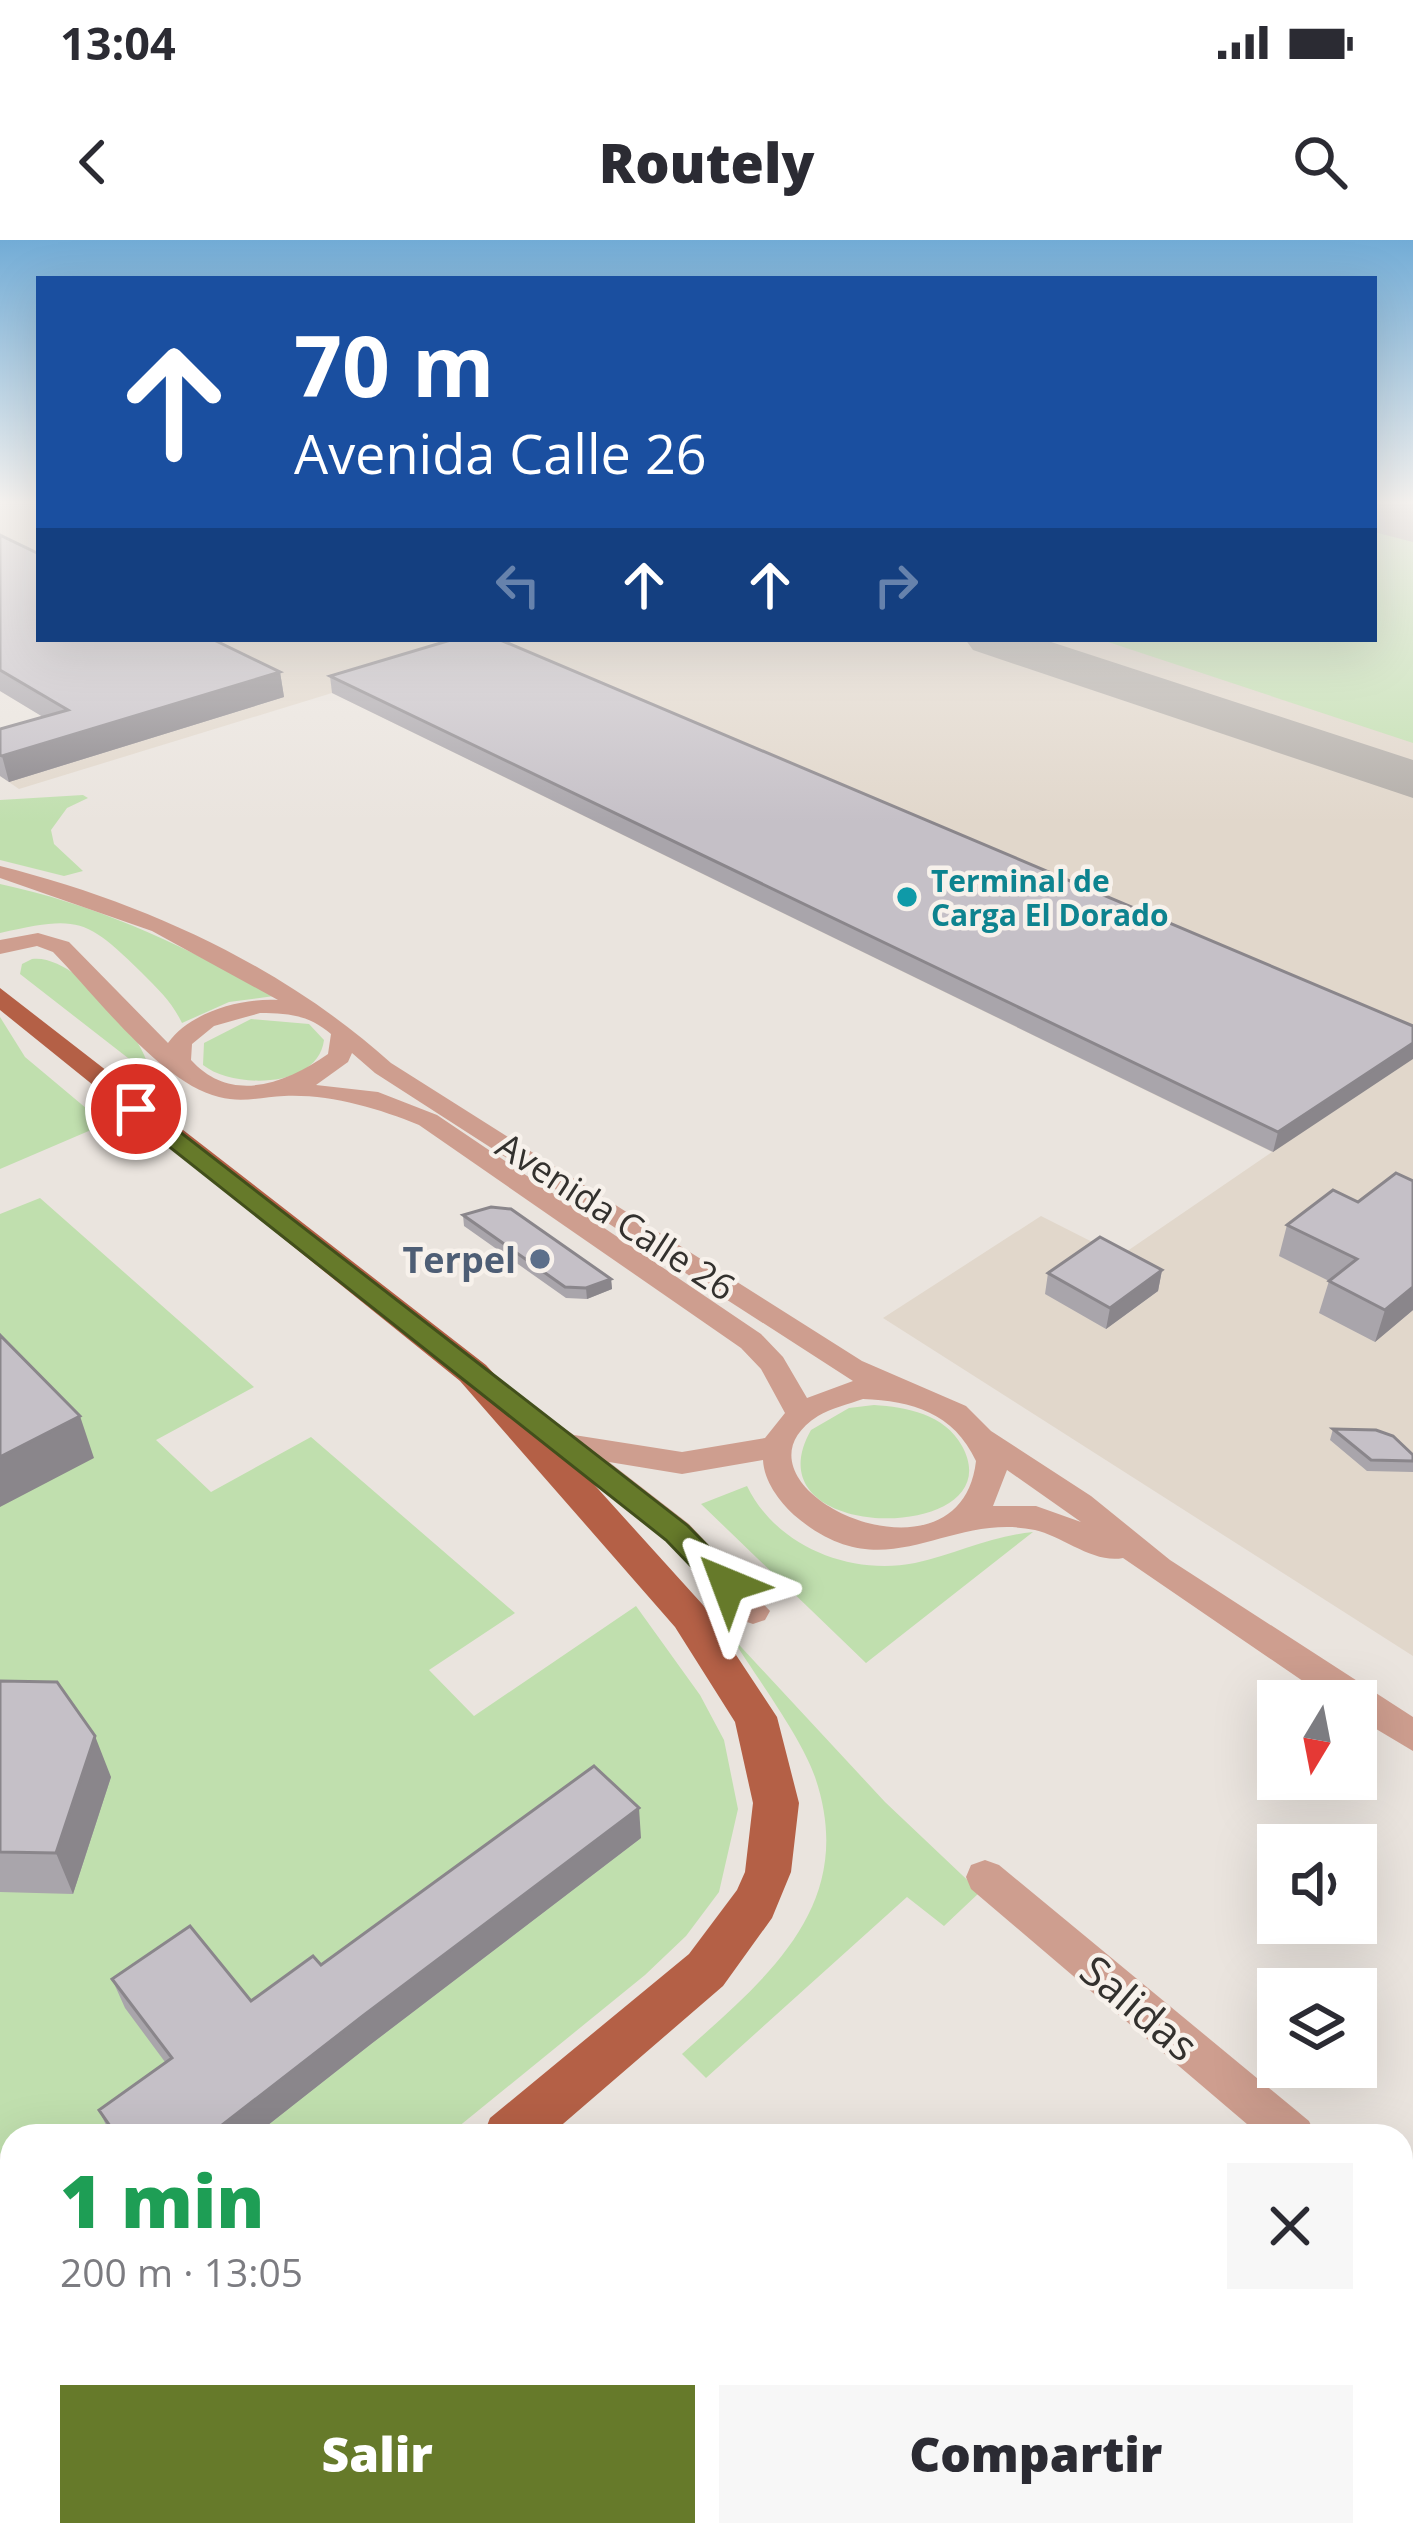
<!DOCTYPE html>
<html lang="es">
<meta charset="utf-8">
<style>
body{margin:0;font-family:"Open Sans",sans-serif;background:#f7f7f7;color:#2b2b33;height:100vh;display:flex;flex-direction:column;font-size:45px;white-space:nowrap}
*{box-sizing:border-box;margin:0}
p{font-size:39px;color:#7c7c81}
.icon{flex:none;width:66px;height:66px;fill:none;stroke:currentColor;stroke-width:2;stroke-linecap:round;stroke-linejoin:round}
.map{position:relative;flex:1;overflow:hidden}
.drawer{position:absolute;left:0px;top:1884px;width:1413px;height:423px;display:flex;flex-direction:column;background:#fff;border-radius:36px 36px 0 0;box-shadow:0 12px 48px #0002}
.drawer>*{flex:none}
.hud{position:absolute;left:36px;top:36px;width:1341px;height:366px;border-radius:0px;box-shadow:0 12px 48px #0002;background:#1a4fa0;color:#fff;overflow:hidden}
.needle{width:78px;rotate:190deg}
.controls{position:absolute;left:1257px;top:1440px;display:grid;gap:24px}
.controls a{display:grid;place-items:center;width:120px;height:120px;border-radius:0px;background:#fff;box-shadow:0 12px 48px #0002;font-size:60px}
.pin{position:absolute;display:grid;place-items:center;width:102px;height:102px;color:#fff;margin:-51px;border:6px solid #fff;border-radius:50%;box-shadow:0 3px 12px #0007}
.me{position:absolute;width:132px;margin:-66px;rotate:316deg;stroke-linejoin:round;filter:drop-shadow(0 0 9px #0008)}
.turn{display:flex;align-items:center;gap:42px;height:252px;padding:0 60px;font-size:54px}
.turn .icon{width:156px;height:156px;stroke-width:2.5}
.turn b{display:block;font-size:84px;line-height:102px}
.lanes{display:flex;align-items:center;height:114px;padding:0 60px;background:#0003;justify-content:center;gap:60px;direction:ltr}
.lanes .off{opacity:.35}
.round{display:grid;place-items:center;flex:none;width:126px;height:126px;border-radius:0px;background:#f7f7f7}
.summary{display:flex;align-items:center;justify-content:space-between;height:204px;padding:0 60px}
h1{font-size:72px;font-weight:800;line-height:90px;color:#1e9e55}
.primary-button{display:flex;gap:24px;margin-top:auto;padding:24px 60px}
.primary-button a{flex:1;height:138px;border-radius:0px;background:#667a2a;color:#fff;font-size:48px;font-weight:800;line-height:138px;text-align:center}
.primary-button a+a{background:#f7f7f7;color:#2b2b33}
.status{display:flex;justify-content:space-between;align-items:center;height:84px;padding:0 60px;background:#fff;direction:ltr}
.status svg{height:33px;fill:currentColor}
header{display:flex;justify-content:space-between;align-items:center;height:156px;padding:0 60px;background:#fff;font-size:54px;font-weight:800}
.map>svg:first-child{display:block}
.built{fill:#e1d7cb}
.green{fill:#c0dfae}
.lines{fill:none;stroke-linecap:round;stroke-linejoin:round}
.taxiway{fill:#b2ada8;fill-rule:evenodd}
.runway{fill:#b2ada8;fill-rule:evenodd}
.minor-tunnel{stroke:#c5c0bb;stroke-width:45;stroke-dasharray:45 22;stroke-linecap:butt}
.minor{fill:#ce9e8f;fill-rule:evenodd}
.primary{fill:#b46046;fill-rule:evenodd}
.wall{fill:#a9a5ab}
.shaded-wall{fill:#8a868b}
.building{fill:#c5c0c7;stroke:#8a868b;stroke-width:3}
.route{fill:#667a2a;stroke:#424f1b;stroke-width:3}
.culture-dot{fill:#0f9aa8;stroke:#f7f1eb;stroke-width:4.5}
.service-dot{fill:#5c6f8a;stroke:#f7f1eb;stroke-width:4.5}
.labels{text-anchor:middle;dominant-baseline:central;stroke-width:9;stroke-linejoin:round;paint-order:stroke}
.far-culture-label{font-size:30px;font-weight:bold;fill:#0d838f;stroke:#f7f1eb;text-anchor:start}
.street-label{font-size:36px;fill:#33312e;stroke:#f7f1eb}
.service-label{font-size:36px;font-weight:bold;fill:#4e5e75;stroke:#f7f1eb;text-anchor:end}
.near-street-label{font-size:42px;fill:#33312e;stroke:#f7f1eb}
</style>
<div class="status"><b>13:04</b><svg viewBox="0 0 49 12"><path d="M0 12V9h3v3zM5 12V6h3v6zM10 12V3h3v9zM15 12V0h3v12zM26 1h20v11H26zM47 4h2v5h-2z"/></svg></div>
<header><svg class="icon" aria-label="back" viewBox="0 0 24 24"><path d="M15 5l-7 7 7 7"/></svg>Routely<svg class="icon" aria-label="search" viewBox="0 0 24 24"><circle cx="10" cy="10" r="6"/><path d="M15 15l6 6"/></svg></header>
<div class="map">
<svg width="1413" height="2306" viewBox="0 0 1413 2306">
<rect width="100%" height="100%" fill="#eae4de"/>
<!-- built -->
<path class="built" d="M0 261H39V399H1374V261H1413V1416L883 1078 1041 976 1120 1016 1272 912 332 453 19 549 0 536V516L60 499 67 491 0 451Z"/>
<!-- green -->
<path class="green" d="M1374 287 1413 297V503L1099 399H1374Z
M83 555 88 558 67 568 51 590 54 604 83 631 64 636 0 620V560Z
M0 644C99 665 187 707 274 756L229 762 182 783C172 762 158 749 141 732 85 677 77 676 0 693Z
M32 719C72 713 138 790 148 825H137L20 734 22 724Z
M0 777 25 817 105 884 0 929Z
M251 779 309 784 324 800C318 849 233 849 203 825L204 803Z
M40 958 254 1147 156 1200 211 1252 311 1197 515 1373 429 1430 474 1476 636 1366 700 1455 724 1500 738 1569 719 1652 686 1696 645 1735 447 1896H12V1932L0 1913V974Z
M874 1165C906 1167 945 1174 962 1206 1016 1304 745 1306 811 1190L849 1168Z
M747 1246C776 1306 850 1336 915 1323 956 1314 991 1296 1033 1292L866 1423 701 1264Z
M730 1395 885 1562 980 1652 944 1686 907 1657 706 1838 682 1814C766 1738 859 1666 815 1537 801 1496 754 1434 730 1395Z"/>
<g class="lines">
<!-- taxiway -->
<path class="taxiway" d="M1374 261H1413V278L1374 274Z
M965 399H1042L1413 520V558L973 410Z"/>
<!-- runway -->
<path class="runway" d="M1374 261H1413V302L1374 292Z"/>
<!-- minor-tunnel -->
<path class="minor-tunnel" d="M0 2092 12 2112
M0 2228 12 2249
M38 2295 44 2306
M121 2295 128 2306"/>
<!-- minor -->
<path class="minor" d="M0 626C143 662 282 725 391 823L862 1121 966 1166 991 1191 1091 1256 1170 1320 1413 1477V1511L1356 1477V1461H1332L1123 1318C1094 1324 1062 1296 1035 1290 945 1271 886 1354 794 1275 779 1261 764 1241 763 1220L682 1234 609 1222 689 1284 770 1371 765 1380 753 1384 741 1380 665 1300 498 1164 513 1154 574 1195 682 1212 765 1198 785 1173 761 1129 741 1108 419 885C377 868 330 854 284 856 262 857 242 863 219 857 161 843 96 756 53 712L37 706 0 714V700L38 693 69 702 168 803C190 772 241 758 278 760L152 691 0 638ZM260 773C288 773 309 775 331 794L328 814C286 843 232 865 191 820L192 804 214 786ZM352 813 375 833 853 1141 807 1158 783 1117 761 1094 437 875 378 852 316 845 348 822ZM863 1159C912 1161 954 1173 976 1221 960 1362 711 1245 818 1176 831 1168 849 1164 863 1159ZM1007 1230 1081 1282 1036 1266H993Z
M985 1620 999 1625 1309 1881 1316 1896H1261L971 1649 966 1637 971 1625Z
M1401 1962 1413 1967V2018L1401 2013Z
M0 2135 12 2140V2205L0 2200Z
M53 2295H106L111 2306H58Z"/>
<!-- primary -->
<path class="primary" d="M0 748 486 1125 703 1365 777 1477 799 1563 791 1632 772 1678 723 1746 549 1896H483L490 1878 689 1714 737 1650 745 1632 753 1563 735 1482 675 1387 460 1141 0 770Z
M0 1930 12 1935V2002L0 1997Z"/>
</g>
<!-- wall -->
<path class="wall" d="M0 295 280 432 284 457 9 542 0 536V489L43 477 0 451Z
M330 436 1413 786 1273 912 332 453Z
M1413 941V1070L1375 1102 1319 1073 1329 1041 1279 1016 1287 985 1358 962Z
M463 975 611 1039 612 1049 587 1059 566 1058 464 986Z
M1162 1030 1158 1051 1106 1089 1045 1054 1048 1033Z
M1333 1189 1413 1215V1232L1367 1231 1330 1200Z
M0 1441 111 1537 73 1654 0 1652Z
M641 1598 371 1804 254 1896H111L99 1870 165 1822 125 1768 112 1739 251 1761 321 1725Z"/>
<!-- shaded-wall -->
<path class="shaded-wall" d="M280 432 284 457 9 542 2 516Z
M1413 803V819L1273 912 1278 892Z
M1162 1030 1158 1051 1106 1089 1110 1068Z
M611 1039 612 1049 587 1059 586 1048Z
M1413 1047V1070L1375 1102 1385 1070Z
M80 1176 94 1218 0 1267V1217Z
M95 1496 111 1537 73 1654 56 1613Z
M639 1568 641 1598 371 1804 254 1896H208L364 1775Z"/>
<!-- building -->
<path class="building" d="M0 295 39 314V399H212L280 432 2 516 0 515V489L68 470 0 430Z
M454 399H498L1413 786V803L1278 892 330 436Z
M1396 933 1413 941V1047L1385 1070 1329 1041 1357 1019 1287 985 1333 950 1358 962Z
M491 967 511 969 611 1039 586 1048 565 1047 463 975Z
M1100 997 1162 1030 1110 1068 1048 1033Z
M0 1095 80 1176 0 1217Z
M1333 1189 1376 1190 1393 1196 1413 1215V1221L1371 1220Z
M0 1441 57 1442 95 1496 56 1613 0 1612Z
M594 1526 639 1568 364 1775 208 1896H117L99 1870 172 1818 112 1739 190 1686 251 1761 313 1716 321 1725Z"/>
<!-- sky -->
<linearGradient id="sky" x2="0" y2="1"><stop stop-color="#72acd6"/><stop offset="0.45" stop-color="#f6f3f0"/><stop offset="1" stop-color="#f6f3f0" stop-opacity="0"/></linearGradient>
<rect width="1413" height="583" fill="url(#sky)"/>
<!-- route -->
<path class="route" d="M128 864H144L687 1285 738 1337 743 1345 738 1353H717L666 1300 128 874Z"/>
<!-- markers -->
<circle class="culture-dot" cx="907" cy="657" r="12"/>
<circle class="service-dot" cx="540" cy="1019" r="12"/>
<g class="labels">
<!-- far-culture labels -->
<g class="far-culture-label">
<text x="931" y="640">Terminal de<tspan x="931" dy="34">Carga El Dorado</tspan></text>
</g>
<!-- street labels -->
<g class="street-label">
<text transform="translate(616 976) rotate(33)">Avenida Calle 26</text>
</g>
<!-- service labels -->
<g class="service-label">
<text x="516" y="1019">Terpel</text>
</g>
<!-- near-street labels -->
<g class="near-street-label">
<text transform="translate(1140 1767) rotate(40)">Salidas</text>
</g>
</g>
</svg>
<div class="controls">
<a><svg class="needle" viewBox="-14 -14 28 28"><path d="M0-13l5 13h-10z" fill="#e53935"/><path d="M0 13l5-13h-10z" fill="#7c7c81"/></svg></a>
<a><svg class="icon" aria-label="sound" viewBox="0 0 24 24"><path d="M4 9h4l5-4v14l-5-4H4zM17 9q2 3 0 6"/></svg></a>
<a><svg class="icon" aria-label="layers" viewBox="0 0 24 24"><path d="M12 4l9 5-9 5-9-5zM3 14l9 5 9-5"/></svg></a>
</div>
<div class="pin" style="left:136px;top:869px;background:#d93025"><svg class="icon" aria-label="arrive" viewBox="0 0 24 24"><path d="M6 21V4h12l-3 4 3 4H6"/></svg></div>
<svg class="me" style="left:728px;top:1345px" viewBox="-20 -20 40 40"><path d="M0-17L14 15 0 8-14 15z" fill="#667a2a" stroke="#fff" stroke-width="4"/></svg>
<div class="hud">
<div class="turn"><svg class="icon" aria-label="ahead" viewBox="0 0 24 24"><path d="M12 20V5M6 11l6-6 6 6"/></svg><div><b>70 m</b>Avenida Calle 26</div></div>
<div class="lanes"><svg class="icon off" aria-label="left" viewBox="0 0 24 24"><path d="M17 20v-9H6M10 6l-5 5 5 5"/></svg><svg class="icon" aria-label="ahead" viewBox="0 0 24 24"><path d="M12 20V5M6 11l6-6 6 6"/></svg><svg class="icon" aria-label="ahead" viewBox="0 0 24 24"><path d="M12 20V5M6 11l6-6 6 6"/></svg><svg class="icon off" aria-label="right" viewBox="0 0 24 24"><path d="M7 20v-9h11M14 6l5 5-5 5"/></svg></div>
</div>
<section class="drawer">
<div class="summary"><div><h1>1 min</h1><p>200 m · 13:05</p></div><a class="round"><svg class="icon" aria-label="close" viewBox="0 0 24 24"><path d="M6 6l12 12M18 6L6 18"/></svg></a></div>
<div class="primary-button"><a>Salir</a><a>Compartir</a></div>
</section>
</div>
